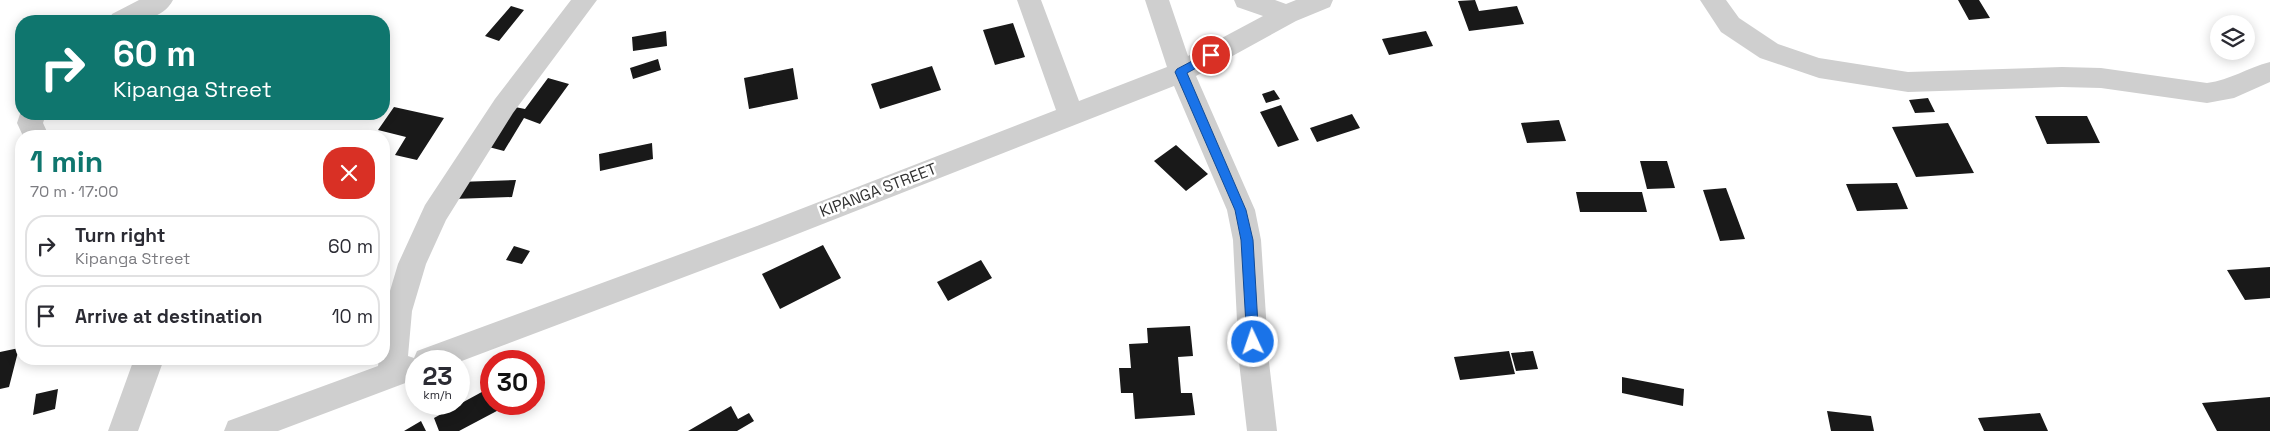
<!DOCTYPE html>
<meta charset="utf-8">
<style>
body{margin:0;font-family:"Space Grotesk",sans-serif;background:#f2f2f3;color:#2b2b33;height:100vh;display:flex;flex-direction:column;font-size:19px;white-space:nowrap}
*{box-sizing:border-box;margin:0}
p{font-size:16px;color:#7c7c81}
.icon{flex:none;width:28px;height:28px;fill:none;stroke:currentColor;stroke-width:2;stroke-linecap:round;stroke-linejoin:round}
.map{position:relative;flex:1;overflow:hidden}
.panel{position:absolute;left:15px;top:130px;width:375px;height:235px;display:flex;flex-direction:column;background:#fff;border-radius:20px;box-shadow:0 2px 12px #0003}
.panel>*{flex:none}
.hud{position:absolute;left:15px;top:15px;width:375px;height:105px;border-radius:20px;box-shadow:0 2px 12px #0003;background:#0f766e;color:#fff;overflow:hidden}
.buttons{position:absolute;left:2210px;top:15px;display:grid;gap:10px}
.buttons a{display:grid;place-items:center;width:45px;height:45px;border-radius:50%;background:#fff;box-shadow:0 2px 12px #0003;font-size:25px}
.speed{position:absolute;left:405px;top:350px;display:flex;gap:10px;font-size:25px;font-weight:700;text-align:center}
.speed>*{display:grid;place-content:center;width:65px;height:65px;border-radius:50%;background:#fff;box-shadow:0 2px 12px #0003;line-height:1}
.speed small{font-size:12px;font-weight:400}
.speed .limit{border:8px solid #d22;background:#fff;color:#111}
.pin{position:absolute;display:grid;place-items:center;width:42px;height:42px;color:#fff;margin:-21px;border:2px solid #fff;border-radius:50%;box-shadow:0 1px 5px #0007}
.me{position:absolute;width:55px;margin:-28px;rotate:357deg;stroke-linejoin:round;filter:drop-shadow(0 0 4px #0008)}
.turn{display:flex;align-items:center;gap:18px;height:105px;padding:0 15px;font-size:22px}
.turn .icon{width:65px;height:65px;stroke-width:2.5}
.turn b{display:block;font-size:35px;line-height:42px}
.round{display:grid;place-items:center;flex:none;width:52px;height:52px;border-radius:20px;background:#f2f2f3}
.summary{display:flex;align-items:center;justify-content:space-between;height:85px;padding:0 15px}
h1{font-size:30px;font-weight:600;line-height:38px;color:#0f766e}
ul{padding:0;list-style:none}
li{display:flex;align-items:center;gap:15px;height:62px;margin:0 10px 8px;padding:0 5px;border:2px solid #e1e1e2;border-radius:20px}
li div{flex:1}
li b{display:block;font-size:19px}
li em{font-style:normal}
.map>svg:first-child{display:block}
.building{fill:#191919}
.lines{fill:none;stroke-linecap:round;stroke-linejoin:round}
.street{fill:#cfcfcf;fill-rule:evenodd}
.route{fill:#1a73e8;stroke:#114b97}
.labels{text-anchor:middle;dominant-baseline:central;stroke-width:5;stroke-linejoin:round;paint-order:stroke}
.street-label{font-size:16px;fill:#323232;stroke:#fff}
</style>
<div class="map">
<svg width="2270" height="431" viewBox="0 0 2270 431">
<rect width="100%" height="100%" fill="#fff"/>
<!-- building -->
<path class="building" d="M1475 0 1479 11 1517 6 1524 24 1469 31 1458 1Z
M1958 0H1979L1990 18 1969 20Z
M511 6 524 10 499 41 485 36Z
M306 18 305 21H261V20Z
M1013 23 1025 57 995 65 983 30Z
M666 31 667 46 633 51 632 37Z
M1426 31 1433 46 1389 55 1382 39Z
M658 59 661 70 633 79 630 68Z
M932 66 941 90 880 109 871 84Z
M793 68 798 99 749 109 744 78Z
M548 78 569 84 540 124 524 118 504 151 485 146 510 106 525 109Z
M1274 90 1280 99 1266 103 1262 94Z
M1928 98 1935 112 1915 113 1909 100Z
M1281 105 1299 140 1278 147 1260 112Z
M394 107 444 118 417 160 395 155 406 137 378 130Z
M1352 114 1360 128 1317 142 1310 128Z
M2035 116H2087L2100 143 2047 144Z
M1559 120 1566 141 1527 143 1521 123Z
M1948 123 1974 173 1916 177 1892 127Z
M652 143 653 159 600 171 599 154Z
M1176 145 1208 174 1186 191 1154 161Z
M1640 161H1667L1675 188 1647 189Z
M516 180 512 197 453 199 458 182Z
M1897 183 1908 209 1857 211 1846 184Z
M1726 188 1745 239 1720 241 1703 190Z
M1576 192H1642L1647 212H1580Z
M823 245 841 278 780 309 762 274Z
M514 246 530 251 522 264 506 260Z
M981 260 992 278 948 301 937 282Z
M2270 267V298L2245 300 2227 270Z
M1190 326 1193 356 1178 357 1181 393H1192L1195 415 1135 419 1133 393H1121L1119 368H1131L1129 344 1148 343 1147 328Z
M19 348 9 387 0 389V352Z
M1509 351 1515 374 1460 380 1454 357Z
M1533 351 1538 369 1516 371 1511 353Z
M1622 377 1684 389 1683 406 1622 393Z
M491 387V404H510L459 431H439L434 418Z
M58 389 55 409 33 415 36 394Z
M2270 397V431H2217L2202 403Z
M731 406 738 419 749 413 754 421 737 431H688Z
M1827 411 1871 416 1874 431H1831Z
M2040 413 2048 431H1984L1978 418Z
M421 421 426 431H404Z"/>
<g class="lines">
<!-- street -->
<path class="street" d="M139 0H173C161 23 131 21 109 21L112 14Z
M571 0H597L513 113 446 220 426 264 412 311 408 356 414 358 417 351 757 226 1056 110 1017 0H1041L1079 101 1167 67 1145 0H1169L1188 56 1263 16 1237 7 1234 0H1275L1286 4 1296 0H1333L1330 7 1296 21 1196 76 1255 210 1261 240 1269 362 1277 431H1247L1239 362 1233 240 1227 210 1174 86 777 242 459 362 416 361V379L278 431H224L228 421 378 366 379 359H384V311L398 264 425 205 495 99Z
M1700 0H1726L1739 18 1778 44 1819 58 1908 72 2062 67 2101 68 2207 83C2231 80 2246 68 2270 62V82L2234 98 2207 103 2101 88 2062 87 1908 92 1819 78 1760 58 1721 32Z
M21 111V114H46L43 123 49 136H23L17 123Z
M134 359H164L138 431H108Z"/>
</g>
<!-- route -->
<path class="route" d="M1211 51 1215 52V58L1187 73 1246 210 1253 240 1259 342 1258 346 1253 348 1249 346 1247 342 1241 240 1235 210 1175 72 1177 69Z"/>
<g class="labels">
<!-- street labels -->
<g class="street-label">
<text transform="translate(878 190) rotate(-21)">KIPANGA STREET</text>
</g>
</g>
</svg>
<div class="buttons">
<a><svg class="icon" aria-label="layers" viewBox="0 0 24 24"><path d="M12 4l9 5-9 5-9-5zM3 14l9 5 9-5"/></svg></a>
</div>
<div class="speed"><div>23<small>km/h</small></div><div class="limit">30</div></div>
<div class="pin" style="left:1211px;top:55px;background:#d93025"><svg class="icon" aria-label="arrive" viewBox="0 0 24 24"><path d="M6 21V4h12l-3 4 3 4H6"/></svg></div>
<svg class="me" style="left:1253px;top:342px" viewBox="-20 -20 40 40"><circle r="17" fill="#1a73e8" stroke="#fff" stroke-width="3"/><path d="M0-11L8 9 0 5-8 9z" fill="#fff"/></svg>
<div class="hud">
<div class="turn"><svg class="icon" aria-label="right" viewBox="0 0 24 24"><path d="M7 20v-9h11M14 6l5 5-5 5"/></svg><div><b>60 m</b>Kipanga Street</div></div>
</div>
<section class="panel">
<div class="summary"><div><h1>1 min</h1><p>70 m · 17:00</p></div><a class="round" style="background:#d93025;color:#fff"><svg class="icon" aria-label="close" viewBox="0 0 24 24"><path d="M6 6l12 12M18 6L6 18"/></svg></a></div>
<ul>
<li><svg class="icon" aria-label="right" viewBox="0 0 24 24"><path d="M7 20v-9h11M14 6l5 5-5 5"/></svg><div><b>Turn right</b><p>Kipanga Street</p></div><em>60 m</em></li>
<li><svg class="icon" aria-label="arrive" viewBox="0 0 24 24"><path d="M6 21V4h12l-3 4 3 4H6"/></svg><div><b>Arrive at destination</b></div><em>10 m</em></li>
</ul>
</section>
</div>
